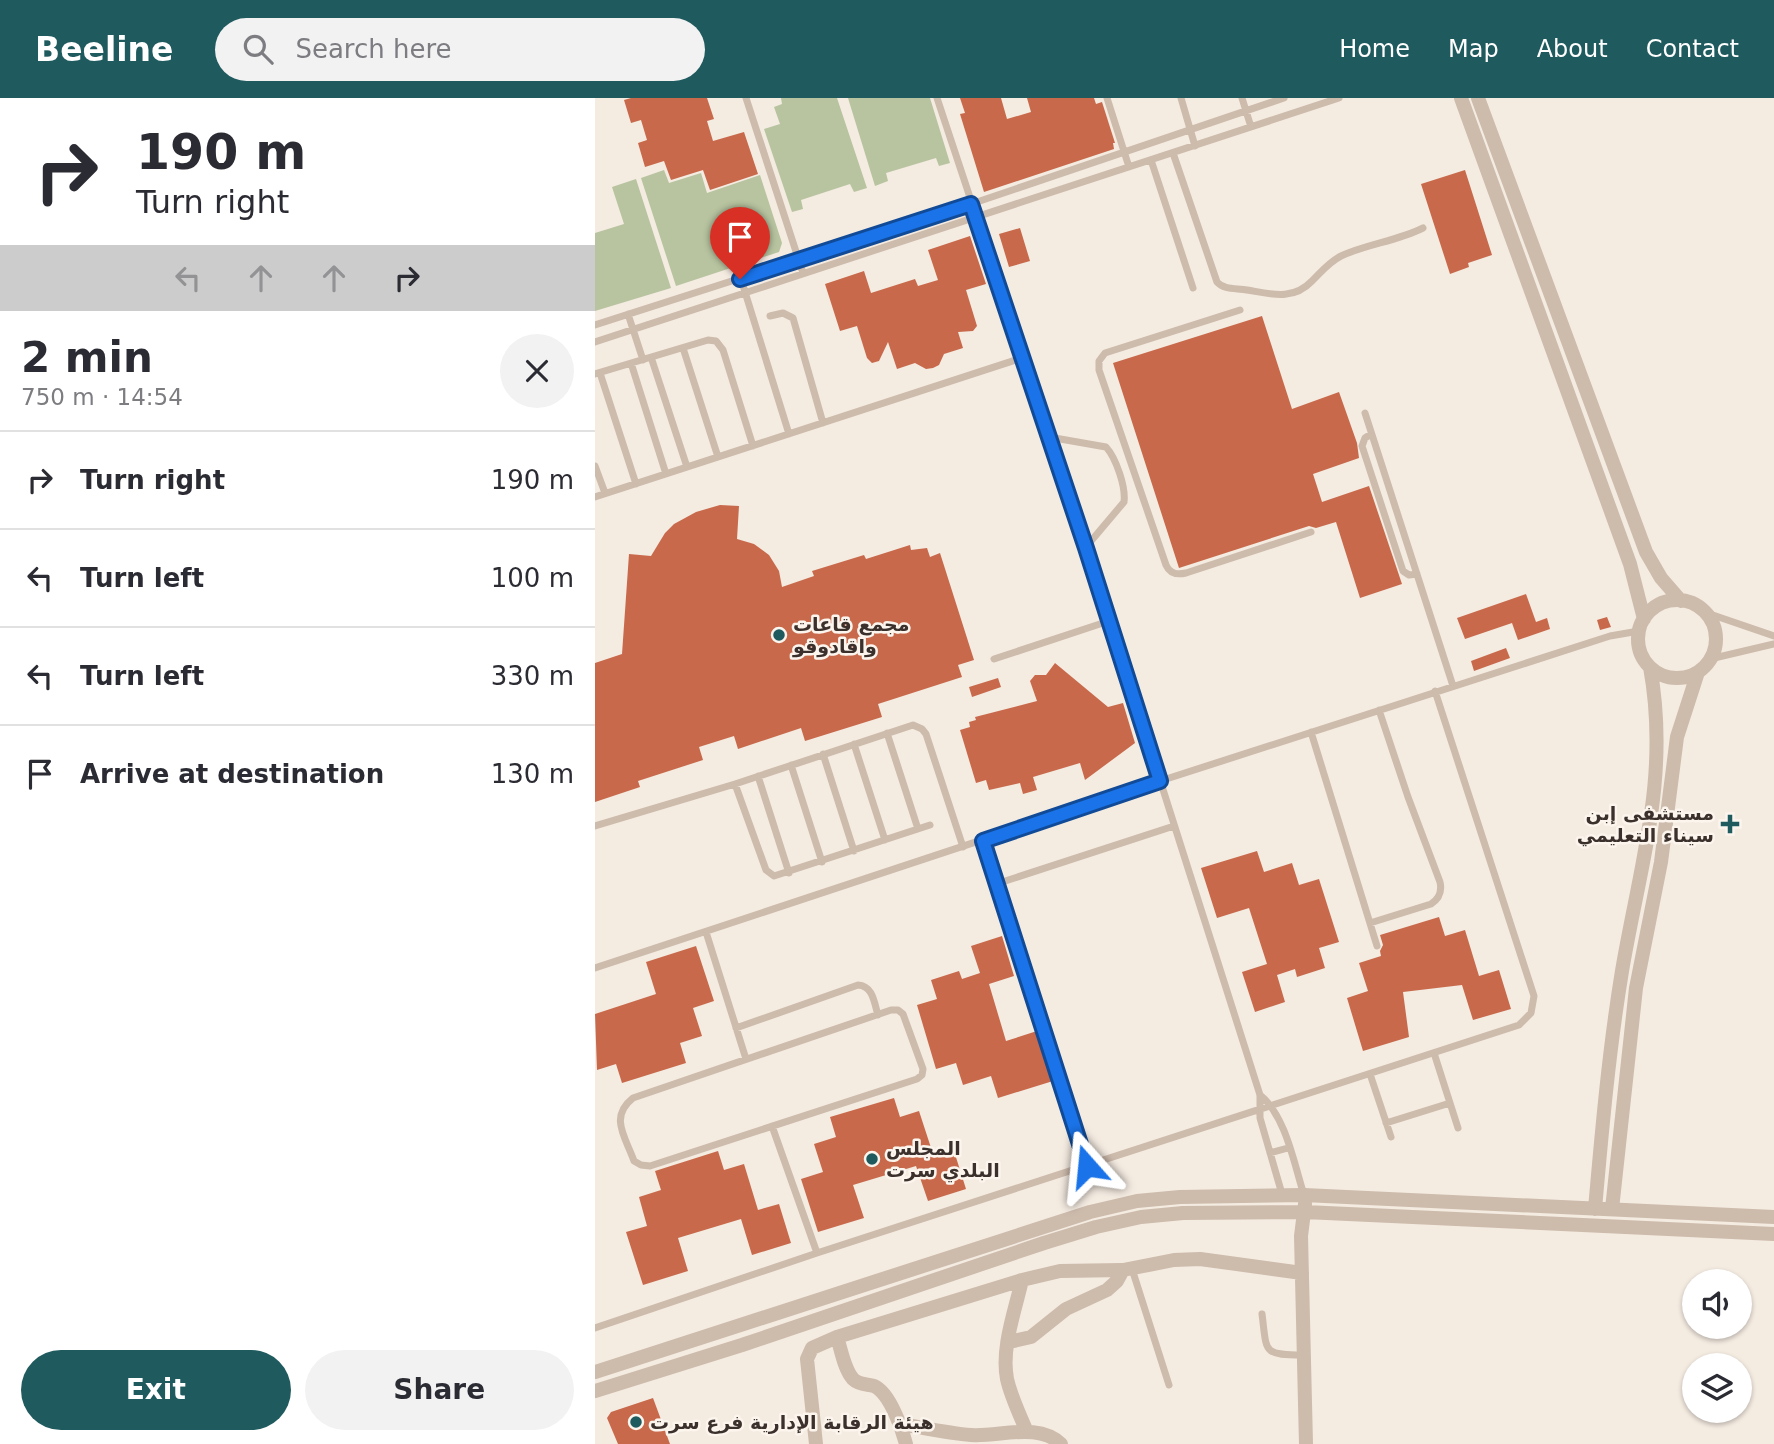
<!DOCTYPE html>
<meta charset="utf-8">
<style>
body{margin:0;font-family:"DejaVu Sans","Noto Sans Arabic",sans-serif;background:#f2f2f3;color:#2b2b33;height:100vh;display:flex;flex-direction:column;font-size:26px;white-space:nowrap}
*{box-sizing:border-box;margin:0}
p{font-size:23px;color:#7c7c81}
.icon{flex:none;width:38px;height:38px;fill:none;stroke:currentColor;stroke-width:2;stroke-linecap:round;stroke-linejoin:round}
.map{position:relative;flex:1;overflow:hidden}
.drawer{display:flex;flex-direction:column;background:#fff;width:595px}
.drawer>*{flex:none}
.hud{background:#fff;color:#2b2b33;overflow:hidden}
.tools{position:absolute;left:1087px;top:1171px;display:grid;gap:14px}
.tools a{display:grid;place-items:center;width:70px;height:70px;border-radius:50%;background:#fff;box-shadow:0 2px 5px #0004;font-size:35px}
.pin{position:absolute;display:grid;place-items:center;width:60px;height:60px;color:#fff;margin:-72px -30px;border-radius:50% 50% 50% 0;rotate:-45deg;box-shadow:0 0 7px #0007}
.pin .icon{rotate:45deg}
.me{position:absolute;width:77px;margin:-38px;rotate:342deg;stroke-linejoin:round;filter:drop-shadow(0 0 5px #0008)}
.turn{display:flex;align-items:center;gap:24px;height:147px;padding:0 21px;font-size:32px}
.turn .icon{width:91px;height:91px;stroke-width:2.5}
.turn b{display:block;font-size:49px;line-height:60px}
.lanes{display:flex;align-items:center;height:66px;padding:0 21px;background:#0003;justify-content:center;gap:35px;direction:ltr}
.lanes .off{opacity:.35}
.round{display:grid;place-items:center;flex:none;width:74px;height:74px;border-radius:37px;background:#f2f2f3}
.overview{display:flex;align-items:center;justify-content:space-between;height:119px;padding:0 21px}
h1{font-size:42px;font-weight:800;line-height:52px}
.primary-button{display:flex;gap:14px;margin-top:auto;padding:14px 21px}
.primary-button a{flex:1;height:80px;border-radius:42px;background:#1f5a5e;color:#fff;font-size:28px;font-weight:800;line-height:80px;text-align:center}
.primary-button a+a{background:#f2f2f3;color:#2b2b33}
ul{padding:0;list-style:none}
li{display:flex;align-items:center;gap:21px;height:98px;padding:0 21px;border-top:2px solid #e1e1e2}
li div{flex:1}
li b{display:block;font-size:26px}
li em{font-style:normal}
header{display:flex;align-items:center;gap:42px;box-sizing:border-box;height:98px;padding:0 35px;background:#1f5a5e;color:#fff}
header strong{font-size:33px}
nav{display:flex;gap:38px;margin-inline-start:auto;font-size:24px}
.search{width:490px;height:63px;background:#f2f2f3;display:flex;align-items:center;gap:18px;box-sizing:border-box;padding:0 24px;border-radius:38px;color:#7c7c81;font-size:26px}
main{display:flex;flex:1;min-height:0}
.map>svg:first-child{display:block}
.green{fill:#b8c4a0}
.building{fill:#c8694b}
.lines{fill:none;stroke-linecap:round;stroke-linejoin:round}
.lane{stroke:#cdbbac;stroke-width:7}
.street{stroke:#cdbbac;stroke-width:14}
.route-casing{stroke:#114b97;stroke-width:18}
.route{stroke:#1a73e8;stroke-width:12}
.poi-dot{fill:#1f5a5e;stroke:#fbf5ee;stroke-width:2.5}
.labels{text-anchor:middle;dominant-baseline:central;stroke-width:5;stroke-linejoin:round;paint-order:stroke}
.poi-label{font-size:19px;font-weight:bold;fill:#3b302b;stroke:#fbf5ee;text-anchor:start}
</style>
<header>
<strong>Beeline</strong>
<div class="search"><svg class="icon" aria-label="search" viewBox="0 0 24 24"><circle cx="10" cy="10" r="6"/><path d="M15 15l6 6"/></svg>Search here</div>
<nav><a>Home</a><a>Map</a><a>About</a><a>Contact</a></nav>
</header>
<main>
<section class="drawer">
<div class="hud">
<div class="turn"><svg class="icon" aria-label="right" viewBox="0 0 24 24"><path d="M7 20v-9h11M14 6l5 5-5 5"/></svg><div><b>190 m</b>Turn right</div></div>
<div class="lanes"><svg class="icon off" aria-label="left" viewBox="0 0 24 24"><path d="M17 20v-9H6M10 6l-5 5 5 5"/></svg><svg class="icon off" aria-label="ahead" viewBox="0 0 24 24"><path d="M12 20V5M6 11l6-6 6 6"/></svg><svg class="icon off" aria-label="ahead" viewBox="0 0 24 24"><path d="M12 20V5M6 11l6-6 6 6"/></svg><svg class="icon" aria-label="right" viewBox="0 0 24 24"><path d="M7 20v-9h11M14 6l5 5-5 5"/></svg></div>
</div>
<div class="overview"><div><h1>2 min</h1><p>750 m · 14:54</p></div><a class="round"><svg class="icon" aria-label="close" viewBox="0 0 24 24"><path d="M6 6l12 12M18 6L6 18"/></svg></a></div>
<ul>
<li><svg class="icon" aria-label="right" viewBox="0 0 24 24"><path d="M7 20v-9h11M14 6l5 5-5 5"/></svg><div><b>Turn right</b></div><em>190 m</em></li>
<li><svg class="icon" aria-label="left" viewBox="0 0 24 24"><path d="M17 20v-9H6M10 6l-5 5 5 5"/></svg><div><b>Turn left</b></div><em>100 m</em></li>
<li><svg class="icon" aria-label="left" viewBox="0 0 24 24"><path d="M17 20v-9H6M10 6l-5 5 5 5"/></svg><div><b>Turn left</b></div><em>330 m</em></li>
<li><svg class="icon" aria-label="arrive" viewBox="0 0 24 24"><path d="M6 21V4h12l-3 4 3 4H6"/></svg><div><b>Arrive at destination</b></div><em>130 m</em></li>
</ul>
<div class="primary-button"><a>Exit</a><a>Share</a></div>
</section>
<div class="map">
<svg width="1179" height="1346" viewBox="0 0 1179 1346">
<rect width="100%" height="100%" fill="#f4ebe1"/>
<!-- green -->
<path class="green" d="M186 0H242L272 90 259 94 255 86 206 102 208 111 197 114 169 31 185 26 179 9 187 6Z
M253 0H335L355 65 344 68 341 60 291 75 293 83 280 88Z
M69 72 74 85 106 75 112 95 165 77 187 145 184 154 81 188 46 80Z
M41 81 76 190 0 213V135L29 126 17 89Z"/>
<!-- building -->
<path class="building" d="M36 0H112L119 21 112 23 118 43 149 34 163 76 115 92 108 72 76 82 69 63 50 69 43 45 52 42 46 22 36 25 29 2Z
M365 0H406L412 21 436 14 432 0H499L501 6 507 4 520 45H518L519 51 389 94 365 16 370 15Z
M870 72 897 157 873 165 874 169 855 176 826 86Z
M425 130 435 163 414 169 404 136Z
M375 138 391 186 371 192 382 228 378 233 363 234 368 250 349 256 344 267 338 270 331 271 320 265 302 271 293 244 284 263 277 265 272 260 262 228 245 233 230 186 269 173 276 195 320 181 323 188 343 182 333 152Z
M667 218 697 311 744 294 762 345 764 360 718 376 727 404 774 388 807 486 765 500 741 424 721 430 714 428 584 470 518 265Z
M125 407 144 408 142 441 159 446 174 457 184 473 187 489 219 478 217 473 269 457 271 461 315 447 316 452 332 450 335 459 345 455 379 562 363 567 367 579 283 606 287 619 210 643 206 630 143 651 139 638 104 649 108 662 43 683 45 689 0 704V565L27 556 34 456 56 458 70 435 79 426 101 414Z
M931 496 941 524 952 520 955 531 923 542 917 525 870 541 862 520Z
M1012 519 1016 529 1005 532 1002 522Z
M911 550 915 560 879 573 876 563Z
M460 565 513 609 528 605 540 645 490 682 485 665 438 679 442 692 428 696 425 685 394 692 391 682 381 685 365 632 375 629 374 624 381 622 380 619 442 603 435 583 440 577H451Z
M403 580 406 589 377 599 374 589Z
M662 753 669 774 697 765 704 787 724 781 744 844 724 850 730 870 702 879 700 871 682 877 690 904 660 914 647 874 672 866 654 810 622 820 606 770Z
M844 819 850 838 870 832 884 878 904 872 916 911 878 922 867 887 808 894 814 939 768 953 752 900 773 893 764 865 786 858 785 853 788 847 785 837Z
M407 838 419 878 394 886 411 943 442 933 458 983 403 1000 396 978 368 987 361 965 341 971 322 907 342 901 336 882 364 873 367 881 385 875 376 848Z
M101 848 119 903 98 910 107 938 85 945 91 965 27 985 21 966 2 972 0 916 61 896 51 864Z
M299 1000 305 1019 324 1013 339 1059 359 1053 371 1091 333 1103 321 1068 258 1087 269 1120 223 1134 206 1081 228 1074 219 1046 241 1039 235 1019Z
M123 1053 129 1072 149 1066 163 1112 184 1106 196 1145 157 1157 146 1121 83 1140 93 1173 48 1187 31 1134 52 1128 44 1099 66 1092 60 1073Z
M58 1300 75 1346H23L12 1320 16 1314Z"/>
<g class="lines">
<!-- lane -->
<path class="lane" d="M151 0 208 175
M342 0 491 449 665 997V1020L687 1096
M512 0 534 69
M586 0 600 48
M647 0 656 29
M578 55 622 184C629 192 641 190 652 192 676 196 698 203 717 183 727 173 734 164 746 158 772 146 802 143 828 130
M556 62 598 190
M146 181 194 336
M645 212 510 255 504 263V272L571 467C575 476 582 477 591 475L716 434
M33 216 48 262
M175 218 188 215 198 220 228 325
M0 227 376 106 689 0
M0 244 744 0
M88 250 123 359
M56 259 92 369
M36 265 71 376
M5 275 41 386
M0 276 113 242 121 243 128 252 158 348
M770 315 858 588
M776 336 770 340 767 348 808 473 814 477 822 476
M454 339 511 349C521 360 531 389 529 404L491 449
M0 368 10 395
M0 399 427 260
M1109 514 1179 538
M399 561 514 523
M1115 561 1179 546
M716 634 782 848
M292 635 323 731
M259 646 290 742
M228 656 259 753
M196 667 227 764
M163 678 194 775
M140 686 171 772 179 778 335 727
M0 728 140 686 318 627 327 631 331 636 368 749
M388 743 492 1068
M401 786 579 728
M775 825 836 806C844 801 847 793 845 784L813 699 784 612
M111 834 151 961
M0 870 565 683 1015 538 1044 533
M296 912H303L308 916 328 971 327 977 322 981 55 1068 46 1067 39 1063C30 1038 14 1019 38 1000Z
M141 930 263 887C278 888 279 904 283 917
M839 955 863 1030
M775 976 796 1039
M665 997C691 1018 699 1066 709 1097
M791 1025 855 1005
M177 1028 222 1155
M675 1055 693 1050
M537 1171 574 1287
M667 1216C672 1254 667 1257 707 1257
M0 1230 222 1155 924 927 936 915 939 898 840 593"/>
<!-- street -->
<path class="street" d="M866 0 1035 466 1049 521
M883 0 1051 454 1066 480 1086 503
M1043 541a39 39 0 1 1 78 0a39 39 0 1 1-78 0Z
M710 1106 706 1138 711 1346
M1000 1111C1007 1031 1014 952 1027 873 1045 767 1075 678 1055 569
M1017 1111 1041 890 1066 764 1082 639 1103 574
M427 1182C420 1213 406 1250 412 1281 416 1299 425 1317 432 1334
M242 1239C246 1251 249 1271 258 1281 264 1287 272 1286 279 1288 295 1295 307 1331 311 1346
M414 1244 436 1239 471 1211 512 1192 522 1183 528 1172
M0 1274 495 1114 542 1103 585 1099 709 1097 1179 1119
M0 1293 147 1247 449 1145 501 1129 546 1119 588 1115 710 1114 1179 1136
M306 1326C330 1330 353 1335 376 1337 405 1339 443 1324 466 1346
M221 1346 212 1261 217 1250 242 1239 427 1182 465 1173 528 1172 579 1162 605 1161 707 1175"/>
</g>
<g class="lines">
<!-- route casing -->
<g class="route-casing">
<path id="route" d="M145 181 376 106 491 450 565 683 388 743 492 1068"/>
</g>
<!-- route -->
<use href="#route" class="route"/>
</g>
<!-- markers -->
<g class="poi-dot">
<circle cx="184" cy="537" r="7"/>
<path d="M1131.5 715.5h7v7h7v7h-7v7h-7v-7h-7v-7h7z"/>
<circle cx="277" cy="1061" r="7"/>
<circle cx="41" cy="1324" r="7"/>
</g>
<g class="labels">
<!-- poi labels -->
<g class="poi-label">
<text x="198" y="526">مجمع قاعات<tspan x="198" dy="22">واقادوقو</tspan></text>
<text x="1119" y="715" text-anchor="end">مستشفى إبن<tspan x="1119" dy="22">سيناء التعليمي</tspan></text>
<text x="291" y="1050">المجلس<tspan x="291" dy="22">البلدي سرت</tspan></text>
<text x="55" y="1324">هيئة الرقابة الإدارية فرع سرت</text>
</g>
</g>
</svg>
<div class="tools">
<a><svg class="icon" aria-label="sound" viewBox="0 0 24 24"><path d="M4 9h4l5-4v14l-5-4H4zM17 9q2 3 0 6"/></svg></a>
<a><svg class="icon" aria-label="layers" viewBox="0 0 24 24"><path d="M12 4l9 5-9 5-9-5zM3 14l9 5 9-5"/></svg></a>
</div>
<div class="pin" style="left:145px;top:181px;background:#d93025"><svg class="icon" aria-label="arrive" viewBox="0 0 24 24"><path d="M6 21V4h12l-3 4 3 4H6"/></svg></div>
<svg class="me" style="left:492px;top:1068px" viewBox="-20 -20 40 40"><path d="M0-17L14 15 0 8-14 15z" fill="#1a73e8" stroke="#fff" stroke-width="4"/></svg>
</div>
</main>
